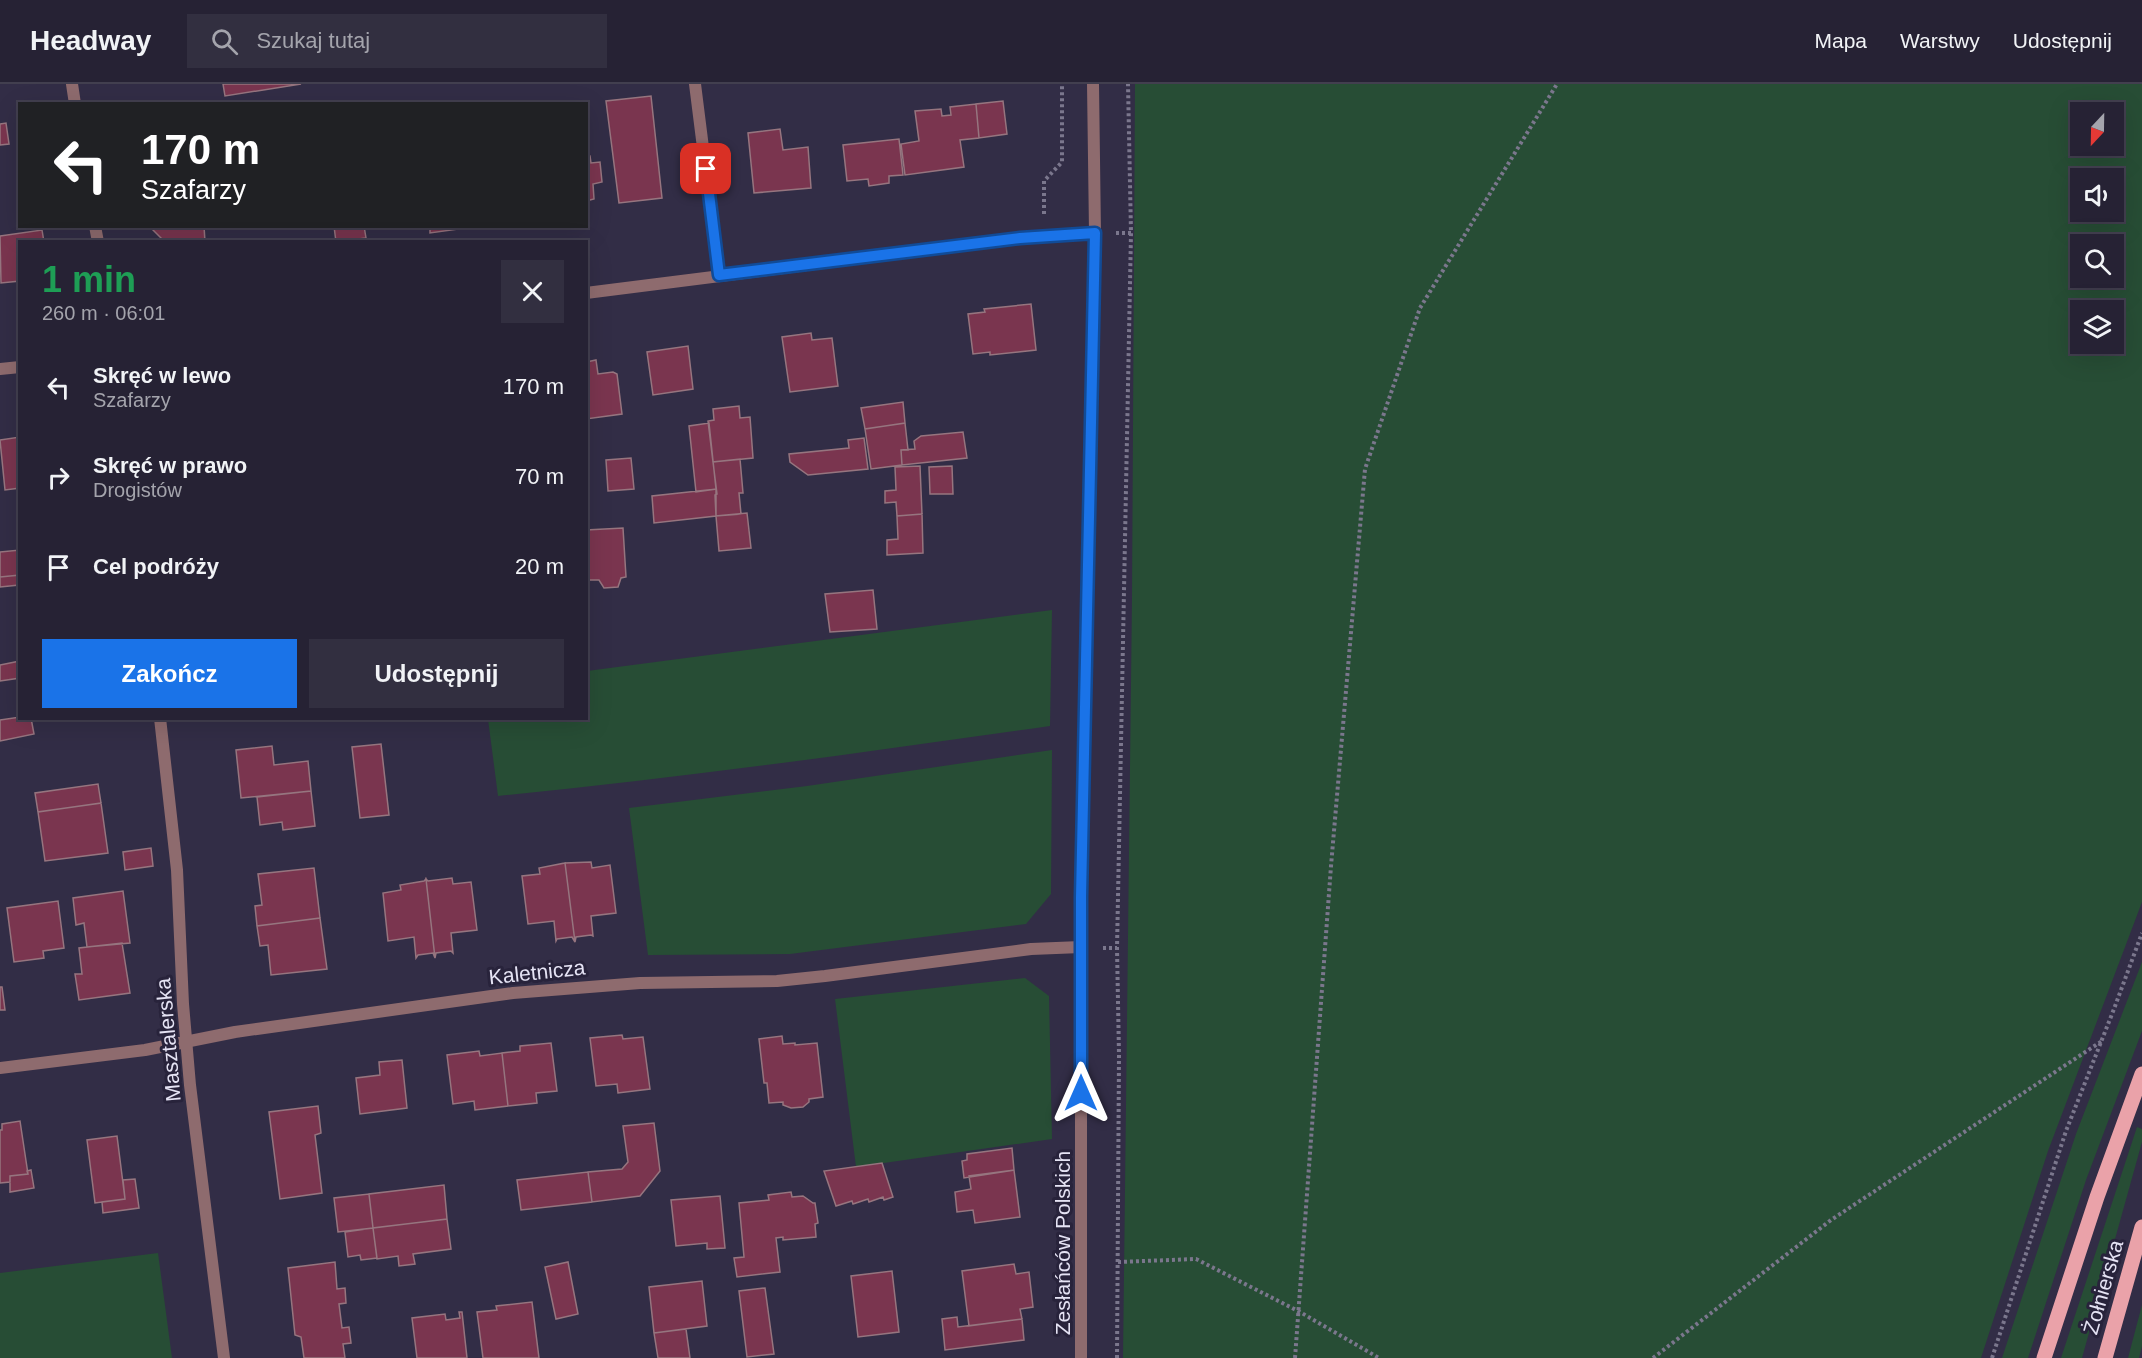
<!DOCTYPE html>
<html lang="pl">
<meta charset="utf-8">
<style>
body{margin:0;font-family:Arial,sans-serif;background:#322f40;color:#f1f3f6;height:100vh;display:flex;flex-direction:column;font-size:22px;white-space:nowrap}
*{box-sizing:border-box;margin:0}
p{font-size:20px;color:#a4a4ac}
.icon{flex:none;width:33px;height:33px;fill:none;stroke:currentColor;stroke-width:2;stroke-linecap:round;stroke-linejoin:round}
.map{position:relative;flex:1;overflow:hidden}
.side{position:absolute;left:18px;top:156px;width:570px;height:480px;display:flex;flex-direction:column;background:#262234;border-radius:0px;box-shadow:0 6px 24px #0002,0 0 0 2px #423f4f}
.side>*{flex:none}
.top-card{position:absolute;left:18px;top:18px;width:570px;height:126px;border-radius:0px;box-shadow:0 6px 24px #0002,0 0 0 2px #423f4f;background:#202124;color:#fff;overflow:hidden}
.needle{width:39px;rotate:202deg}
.tools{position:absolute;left:2070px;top:18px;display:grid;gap:12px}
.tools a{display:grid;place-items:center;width:54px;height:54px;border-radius:0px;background:#262234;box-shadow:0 6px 24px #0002,0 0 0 2px #423f4f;font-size:30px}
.pin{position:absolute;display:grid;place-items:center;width:51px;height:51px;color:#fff;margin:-26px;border-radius:12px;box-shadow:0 3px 9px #0006}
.me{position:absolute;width:66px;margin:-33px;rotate:0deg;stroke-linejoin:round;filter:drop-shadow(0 0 4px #0008)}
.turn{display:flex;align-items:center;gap:21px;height:126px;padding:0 24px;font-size:27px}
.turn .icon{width:78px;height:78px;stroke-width:2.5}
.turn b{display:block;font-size:42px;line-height:51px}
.round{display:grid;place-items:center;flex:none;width:63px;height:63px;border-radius:0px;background:#322f40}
.summary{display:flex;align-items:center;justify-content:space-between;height:102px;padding:0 24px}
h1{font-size:36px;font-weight:700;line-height:45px;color:#1e9e55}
.cta{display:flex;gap:12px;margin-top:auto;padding:12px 24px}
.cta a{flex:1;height:69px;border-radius:0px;background:#1a73e8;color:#fff;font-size:24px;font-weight:700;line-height:69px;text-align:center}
.cta a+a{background:#322f40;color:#f1f3f6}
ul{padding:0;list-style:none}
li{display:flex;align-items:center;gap:18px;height:90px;padding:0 24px}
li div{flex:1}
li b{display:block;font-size:22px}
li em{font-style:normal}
header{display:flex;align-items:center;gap:36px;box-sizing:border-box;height:84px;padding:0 30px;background:#262234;border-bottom:2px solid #423f4f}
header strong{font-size:28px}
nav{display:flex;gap:33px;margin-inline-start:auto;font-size:21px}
.search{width:420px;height:54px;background:#322f40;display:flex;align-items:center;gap:15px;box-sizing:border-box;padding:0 21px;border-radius:0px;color:#a4a4ac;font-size:22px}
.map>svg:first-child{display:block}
.green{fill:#274d35;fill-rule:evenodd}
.building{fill:#7a354f;stroke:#96757f;stroke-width:1.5}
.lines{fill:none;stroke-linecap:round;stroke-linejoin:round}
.path{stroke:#7b778d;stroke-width:4;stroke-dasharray:3 3;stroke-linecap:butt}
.minor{stroke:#8e6b6e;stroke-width:12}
.primary{stroke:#eaa2a9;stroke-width:15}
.route-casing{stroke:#114b97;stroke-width:15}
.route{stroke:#1a73e8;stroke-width:10}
.labels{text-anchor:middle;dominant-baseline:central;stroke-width:6;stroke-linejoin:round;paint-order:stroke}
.street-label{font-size:21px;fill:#e5e3f4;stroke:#28233b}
</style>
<header>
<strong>Headway</strong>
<div class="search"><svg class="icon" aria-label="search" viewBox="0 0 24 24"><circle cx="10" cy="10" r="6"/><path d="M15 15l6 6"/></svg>Szukaj tutaj</div>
<nav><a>Mapa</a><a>Warstwy</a><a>Udostępnij</a></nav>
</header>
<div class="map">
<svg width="2142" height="1274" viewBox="0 0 2142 1274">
<rect width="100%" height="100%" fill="#322d46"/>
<!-- green -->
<path class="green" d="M1135 0H2142V818L2048 1067 1981 1274H1123L1132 514ZM2080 28H2114V62H2080ZM2080 94H2114V128H2080ZM2080 160H2114V194H2080ZM2080 226H2114V260H2080Z
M1052 526 1050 642C866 668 683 694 498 712L488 635 586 634 587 587Z
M1052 666 1051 810 1026 840 790 870 648 871 629 724 807 702Z
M2142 878V947L2086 1096 2028 1274H2002L2076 1050Z
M1025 894 1049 912 1052 1055 856 1083 835 915Z
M2137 1043 2142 1045V1058L2082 1274H2061Z
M158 1169 172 1274H0V1189Z
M2142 1221V1262L2139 1274H2128Z"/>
<!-- building -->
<path class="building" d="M223 0H301L225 12Z
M651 12 662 114 619 119 606 17Z
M1003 17 1007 50 979 54 976 20Z
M976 20 979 54 960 56 964 83 905 91 901 60 919 57 915 27 941 25 942 32 951 31 950 23Z
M6 39 9 60 0 61V40Z
M780 45 783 66 808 63 811 104 754 109 748 49Z
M899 55 903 91 889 92V99L869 102 868 95 847 97 843 61Z
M586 72H590L591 79 600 78 602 98 593 100 594 115 586 117Z
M149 142H204L205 158H165Z
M334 142H364L366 154 336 158Z
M430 142H480L430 149Z
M42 146 44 158H20V197L1 199 0 152Z
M1031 220 1036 266 990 271V268L973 270 968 230 985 228 984 225Z
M811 249 812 256 832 254 838 302 790 308 782 253Z
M688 262 693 305 653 311 647 268Z
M596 276 598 290 613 288 617 290 622 330 586 335V278Z
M903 318 905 339 865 345 861 324Z
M739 322 740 334 750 333 753 374 713 378 708 337 714 336 713 325Z
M709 339 716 405 696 408 689 342Z
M905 339 908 366H901L902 381 871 385 865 345Z
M963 348 967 374 902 381 901 366 915 365 914 357 921 352Z
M20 353V404L5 406 0 356Z
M864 354 868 385 808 391 790 378 789 370 849 364 848 356Z
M631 374 634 405 608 407 606 376Z
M740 375 743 409H739L741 430 716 432 715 411 717 410 713 378Z
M920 382 922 430 897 432 896 418 885 419V407L896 406 895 383Z
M952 382 953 410H930L929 383Z
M716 405V432L654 439 652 412Z
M747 429 751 464 719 467 716 432Z
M922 430 923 469 887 471V456L898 455 897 432Z
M623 444 626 493 621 494 618 503 604 504 599 496H586V446Z
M20 466V491L0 493V468Z
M19 491V501L0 503V493Z
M873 506 877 545 830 548 825 510Z
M20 577V594L0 597V581Z
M20 633V634H31L34 650 0 657V636Z
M381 660 389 731 360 734 352 663Z
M272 662 274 681 308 677 311 707 241 714 236 666Z
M98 700 101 719 38 728 35 709Z
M311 707 315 742 283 746 282 738 260 741 257 713Z
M101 719 108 769 45 777 38 728Z
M151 764 153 782 125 786 123 768Z
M591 778 592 784 610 781 616 829 591 832 593 852 591 851 576 853 575 858 565 779Z
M565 779 575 858 572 853 557 855 556 857 554 837 528 840 522 792 540 790 539 784Z
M314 784 320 834 257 842 255 822 262 821 258 790Z
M452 794 453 800 471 798 477 846 451 849 453 869 451 867 436 869 435 874 426 795 428 797Z
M426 795 435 874 433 869 418 871 416 874 414 853 388 857 383 809 401 806 400 801 424 797Z
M123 807 130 859 87 863 84 839 76 841 73 814Z
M58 817 64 864 43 867 44 874 14 878 7 824Z
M320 834 327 885 271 891 268 861 260 862 257 842Z
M122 859 130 909 79 916 75 890H82L79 864Z
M0 903H2L5 926H0Z
M622 951 623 955 643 953 650 1005 618 1009 617 1000 596 1002 590 954Z
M782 952 783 960 795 959V961L817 959 823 1013 809 1015V1018L803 1023 791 1024 783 1021V1018L769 1019 767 999H764L759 955Z
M551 959 557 1007 536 1009 537 1019 508 1022 502 969 520 967V962Z
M479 967 480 972 502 969 508 1022 475 1026 474 1017 453 1020 447 971Z
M402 976 407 1024 360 1030 356 994 380 991 379 978Z
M318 1022 321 1049 315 1051 322 1109 280 1115 269 1028Z
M20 1037 28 1090 10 1092V1098L0 1099V1046H2V1040Z
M654 1039 660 1087 640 1112 592 1118 588 1088 622 1085 628 1078 623 1042Z
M117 1052 125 1115 95 1119 87 1056Z
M1012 1064 1014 1086 964 1094 962 1077 967 1076V1070Z
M882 1079 893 1113 884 1116 883 1113 869 1118 868 1115 853 1120 852 1117 836 1122 824 1087Z
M31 1086 34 1104 10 1108V1092L28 1090 27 1087Z
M1014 1086 1020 1133 975 1139 973 1126 957 1128 955 1108 971 1105 969 1092Z
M588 1088 592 1118 521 1126 517 1096Z
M135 1095 139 1124 103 1129 102 1118 125 1115 123 1096Z
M444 1101 447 1135 373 1144 369 1110Z
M791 1108 792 1113 803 1112 813 1119H815L818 1139 815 1140 816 1153 783 1156V1153L776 1154 780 1188 737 1193 734 1174 744 1173 739 1119 769 1116 768 1111Z
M369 1110 373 1144 338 1148 334 1114Z
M720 1112 725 1164 707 1165V1159L676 1162 671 1116Z
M447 1135 451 1165 413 1170 415 1180 399 1182 398 1172 377 1175 373 1144Z
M373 1144 377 1174 361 1176 360 1171 348 1173 345 1148Z
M335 1178 337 1205 345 1204 346 1219 339 1220 342 1244 349 1243 351 1259 343 1260 345 1274H304L301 1253 295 1251 288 1184Z
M568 1178 578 1230 556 1235 545 1183Z
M1014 1180 1016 1190 1029 1188 1033 1223 1020 1225 1022 1235 969 1242 962 1187Z
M892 1187 899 1248 858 1253 851 1192Z
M702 1197 707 1242 654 1249 649 1203Z
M765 1204 774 1270 747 1273 739 1207Z
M532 1218 539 1274H483L477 1228 497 1226 496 1222Z
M459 1228H462L467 1274H417L412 1234 445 1230 446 1236 460 1234Z
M957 1233 958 1243 1022 1235 1024 1256 945 1266 942 1235Z
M686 1245 690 1274H658L654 1249Z"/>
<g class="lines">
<!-- path -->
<path class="path" d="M1044 130V97L1062 78V0
M1116 149H1131
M1103 864H1117
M1118 1178 1196 1175 1300 1228 1379 1274
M1117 1274 1119 971 1117 864 1131 149 1128 0
M1295 1274 1331 782 1365 385 1420 224 1557 0
M1653 1274 1831 1136 2102 957
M1992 1274 2066 1047 2114 925 2142 849"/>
<!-- minor -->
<path class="minor" d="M72 0 75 20
M695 0 719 191
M95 142 98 158
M586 209 1020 154 1095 149
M0 285 20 283
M160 634 177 786 183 920 190 1001 224 1274
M0 984 145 966 235 948 513 909 640 899 777 897 825 892 1031 865 1081 863
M1081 1274V813L1095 149 1093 0"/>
<!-- primary -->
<path class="primary" d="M2044 1274 2097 1113 2142 990
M2105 1274 2142 1143"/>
</g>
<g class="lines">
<!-- route casing -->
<g class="route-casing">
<path id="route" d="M706 85 719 191 1020 154 1095 149 1081 813V1009"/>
</g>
<!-- route -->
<use href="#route" class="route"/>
</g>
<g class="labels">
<!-- street labels -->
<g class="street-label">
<text transform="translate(537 888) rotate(-6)">Kaletnicza</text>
<text transform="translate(168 956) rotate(-95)">Masztalerska</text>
<text transform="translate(1062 1159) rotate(-90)">Zesłańców Polskich</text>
<text transform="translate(2103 1203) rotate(-74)">Żołnierska</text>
</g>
</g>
</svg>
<div class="tools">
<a><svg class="needle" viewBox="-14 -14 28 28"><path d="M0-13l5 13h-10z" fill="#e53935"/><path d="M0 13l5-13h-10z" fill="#a4a4ac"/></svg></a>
<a><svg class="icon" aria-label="sound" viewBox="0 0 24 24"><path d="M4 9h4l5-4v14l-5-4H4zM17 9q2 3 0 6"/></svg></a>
<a><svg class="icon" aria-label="search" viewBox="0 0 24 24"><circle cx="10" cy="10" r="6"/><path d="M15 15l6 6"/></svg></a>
<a><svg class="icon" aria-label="layers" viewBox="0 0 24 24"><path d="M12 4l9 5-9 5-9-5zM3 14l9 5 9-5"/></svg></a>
</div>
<div class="pin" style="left:706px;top:85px;background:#d93025"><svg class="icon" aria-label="arrive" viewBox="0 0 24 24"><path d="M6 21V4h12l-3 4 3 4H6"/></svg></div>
<svg class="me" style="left:1081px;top:1009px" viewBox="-20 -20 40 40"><path d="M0-17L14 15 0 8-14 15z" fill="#1a73e8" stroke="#fff" stroke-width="4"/></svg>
<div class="top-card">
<div class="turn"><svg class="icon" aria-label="left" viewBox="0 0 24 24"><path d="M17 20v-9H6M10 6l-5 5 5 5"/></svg><div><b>170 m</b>Szafarzy</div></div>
</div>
<section class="side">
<div class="summary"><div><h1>1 min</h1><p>260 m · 06:01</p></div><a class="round"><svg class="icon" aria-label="close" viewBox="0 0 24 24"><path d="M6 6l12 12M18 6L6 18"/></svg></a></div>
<ul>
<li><svg class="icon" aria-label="left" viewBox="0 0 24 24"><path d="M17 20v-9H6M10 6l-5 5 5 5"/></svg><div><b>Skręć w lewo</b><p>Szafarzy</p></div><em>170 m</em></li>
<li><svg class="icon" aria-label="right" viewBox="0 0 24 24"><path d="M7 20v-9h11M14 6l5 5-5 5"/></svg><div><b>Skręć w prawo</b><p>Drogistów</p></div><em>70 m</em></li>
<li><svg class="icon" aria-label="arrive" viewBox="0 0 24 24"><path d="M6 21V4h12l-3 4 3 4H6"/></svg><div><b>Cel podróży</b></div><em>20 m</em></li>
</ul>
<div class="cta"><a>Zakończ</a><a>Udostępnij</a></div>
</section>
</div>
